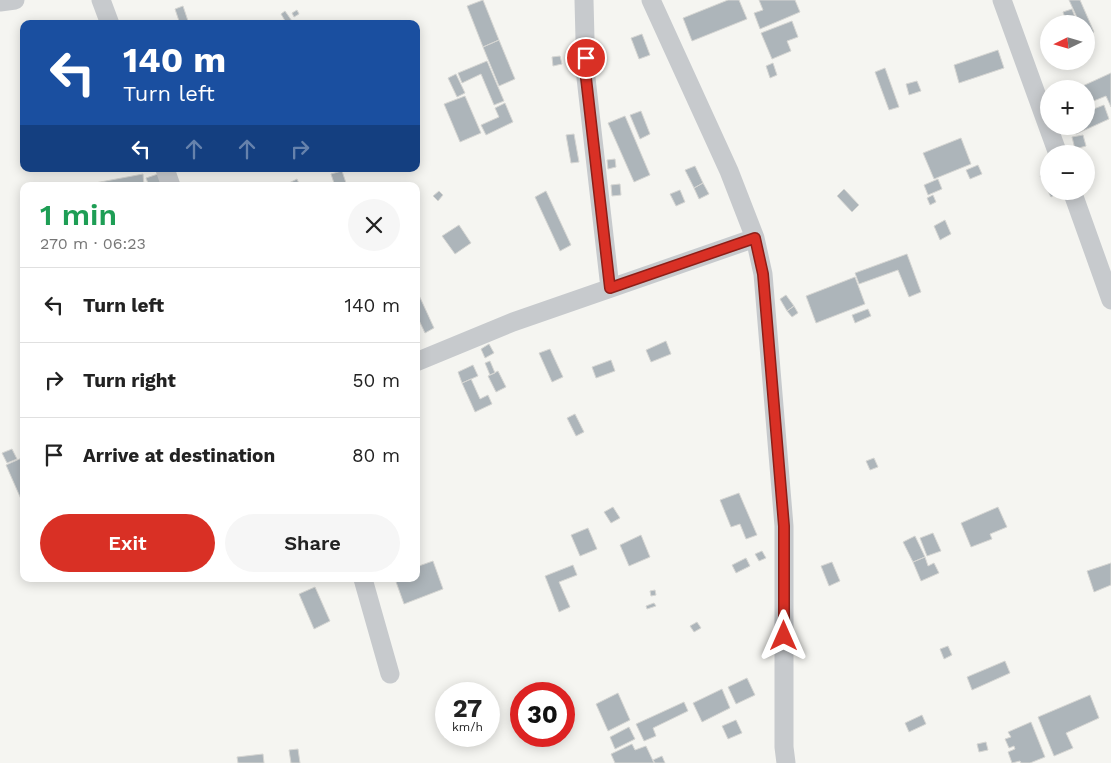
<!DOCTYPE html>
<meta charset="utf-8">
<style>
body{margin:0;font-family:"Work Sans",sans-serif;background:#f6f6f6;color:#222;height:100vh;display:flex;flex-direction:column;font-size:19px;white-space:nowrap}
*{box-sizing:border-box;margin:0}
p{font-size:16px;color:#767676}
.icon{flex:none;width:28px;height:28px;fill:none;stroke:currentColor;stroke-width:2;stroke-linecap:round;stroke-linejoin:round}
.map{position:relative;flex:1;overflow:hidden}
.sheet{position:absolute;left:20px;top:182px;width:400px;height:400px;display:flex;flex-direction:column;background:#fff;border-radius:10px;box-shadow:0 2px 12px #0003}
.sheet>*{flex:none}
.banner{position:absolute;left:20px;top:20px;width:400px;height:152px;border-radius:10px;box-shadow:0 2px 12px #0003;background:#1a4fa0;color:#fff;overflow:hidden}
.needle{width:32px;rotate:265deg}
.fabs{position:absolute;left:1040px;top:15px;display:grid;gap:10px}
.fabs a{display:grid;place-items:center;width:55px;height:55px;border-radius:50%;background:#fff;box-shadow:0 2px 12px #0003;font-size:25px}
.speed{position:absolute;left:435px;top:682px;display:flex;gap:10px;font-size:25px;font-weight:700;text-align:center}
.speed>*{display:grid;place-content:center;width:65px;height:65px;border-radius:50%;background:#fff;box-shadow:0 2px 12px #0003;line-height:1}
.speed small{font-size:12px;font-weight:400}
.speed .limit{border:8px solid #d22;background:#fff;color:#111}
.pin{position:absolute;display:grid;place-items:center;width:42px;height:42px;color:#fff;margin:-21px;border:2px solid #fff;border-radius:50%;box-shadow:0 1px 5px #0007}
.me{position:absolute;width:55px;margin:-28px;rotate:0deg;stroke-linejoin:round;filter:drop-shadow(0 0 4px #0008)}
.turn{display:flex;align-items:center;gap:18px;height:105px;padding:0 20px;font-size:22px}
.turn .icon{width:65px;height:65px;stroke-width:2.5}
.turn b{display:block;font-size:35px;line-height:42px}
.lanes{display:flex;align-items:center;height:48px;padding:0 20px;background:#0003;justify-content:center;gap:25px;direction:ltr}
.lanes .off{opacity:.35}
.round{display:grid;place-items:center;flex:none;width:52px;height:52px;border-radius:26px;background:#f6f6f6}
.overview{display:flex;align-items:center;justify-content:space-between;height:85px;padding:0 20px}
h1{font-size:30px;font-weight:600;line-height:38px;color:#1e9e55}
.primary-button{display:flex;gap:10px;margin-top:auto;padding:10px 20px}
.primary-button a{flex:1;height:58px;border-radius:30px;background:#d93025;color:#fff;font-size:20px;font-weight:600;line-height:58px;text-align:center}
.primary-button a+a{background:#f6f6f6;color:#222}
ul{padding:0;list-style:none}
li{display:flex;align-items:center;gap:15px;height:75px;padding:0 20px;border-top:1px solid #e0e0e0}
li div{flex:1}
li b{display:block;font-size:19px}
li em{font-style:normal}
.map>svg:first-child{display:block}
.building{fill:#adb5ba;stroke:#d6d6d3}
.lines{fill:none;stroke-linecap:round;stroke-linejoin:round}
.street{stroke:#c7cacd;stroke-width:19}
.route-casing{stroke:#8d1f18;stroke-width:12}
.route{stroke:#d93025;stroke-width:9}
</style>
<div class="map">
<svg width="1111" height="763" viewBox="0 0 1111 763">
<rect width="100%" height="100%" fill="#f5f5f1"/>
<!-- building -->
<path class="building" d="M483 0 499 40 483 47 467 6Z
M728 0H739L747 19 692 41 683 18Z
M759 0H795L800 12 760 29 754 13 763 10Z
M1069 0H1080L1094 32 1086 36V24H1080Z
M183 6 189 24H180L175 9Z
M1072 9 1076 20 1067 23 1063 12Z
M297 10 299 14 294 17 292 13Z
M285 11 294 24H287L281 14Z
M792 21 798 37 787 41 791 51 772 59 761 33Z
M642 34 650 55 639 59 631 38Z
M499 40 515 79 499 86 483 47Z
M998 50 1004 68 959 83 954 65Z
M560 56 562 64 553 66 552 57Z
M487 61 504 101 494 105 481 74 462 83 458 73Z
M773 63 777 75 770 78 766 66Z
M885 68 899 107 889 110 875 72Z
M1111 73V107L1106 96 1086 104V89H1076Z
M456 74 465 93 457 97 448 78Z
M917 81 921 91 909 95 906 84Z
M465 96 481 133 460 142 444 104Z
M505 103 513 122 486 135 481 125 499 117 495 108Z
M1104 105 1109 119 1076 134 1073 126H1086V112Z
M641 111 650 134 640 139 630 115Z
M625 116 650 175 634 182 608 123Z
M574 134 579 162 571 163 566 135Z
M1083 135 1086 146 1075 149 1072 137Z
M961 138 971 164 934 179 923 153Z
M615 159 616 167 608 169 607 160Z
M978 165 982 174 970 179 966 170Z
M695 166 703 183 694 188 685 170Z
M342 171 347 186H335L331 174Z
M1049 172V191H1061L1051 197 1040 176Z
M143 174 144 186H79Z
M158 174 162 186H149L146 178Z
M297 179 300 186H283Z
M938 179 942 189 928 195 924 185Z
M703 183 709 194 699 199 694 188Z
M620 184 621 195 612 196 611 185Z
M844 189 859 205 852 212 837 196Z
M680 190 685 202 676 206 670 194Z
M439 191 443 195 438 201 433 196Z
M546 191 571 245 560 251 535 197Z
M933 195 936 202 930 205 927 198Z
M945 220 951 234 940 240 934 226Z
M459 225 471 243 455 254 442 236Z
M907 254 921 292 909 297 898 270 859 284 855 273Z
M855 277 865 304 816 323 806 296Z
M417 291 434 328 425 333 416 314Z
M786 295 794 306 787 311 780 299Z
M794 306 798 313 792 317 787 311Z
M868 309 871 316 855 323 852 315Z
M666 341 671 354 651 362 646 350Z
M489 344 494 353 485 358 481 349Z
M550 349 563 377 552 382 539 353Z
M611 360 615 371 596 378 592 367Z
M490 361 495 373 490 375 485 363Z
M473 365 478 376 462 383 458 372Z
M498 371 506 387 496 392 488 376Z
M471 379 480 399 488 395 492 404 475 412 462 383Z
M575 414 584 432 576 436 567 418Z
M12 449 17 459 7 463 2 453Z
M24 457V498L21 499 6 465Z
M874 458 878 467 870 470 866 461Z
M739 493 757 535 746 539 740 524 731 527 720 500Z
M613 507 620 518 611 523 604 512Z
M998 507 1007 527 990 534 992 539 971 547 961 523Z
M588 528 597 549 580 556 571 535Z
M933 533 941 551 927 556 920 538Z
M641 535 650 557 629 566 620 545Z
M915 536 925 557 913 562 903 542Z
M762 551 766 558 759 561 755 554Z
M925 557 928 566 934 563 939 573 921 581 913 562Z
M746 558 750 566 736 573 732 565Z
M433 561 443 589 404 604 395 579H416V567Z
M832 562 840 581 829 586 821 566Z
M1111 563V585L1094 592 1087 571Z
M573 565 577 575 559 582 570 607 559 612 545 576Z
M315 587 330 621 314 629 299 594Z
M655 590 656 595 651 596 650 591Z
M654 603 656 606 647 609 646 606Z
M697 622 701 628 694 632 690 626Z
M948 646 952 655 944 659 940 649Z
M1005 661 1010 673 972 690 967 677Z
M747 678 755 695 736 704 728 687Z
M722 689 730 708 702 722 693 703Z
M618 693 630 720 608 731 596 704Z
M1090 695 1099 718 1066 733 1073 748 1054 756 1038 717Z
M684 702 688 711 653 728 656 736 644 741 636 724Z
M922 715 926 724 909 732 905 723Z
M736 720 742 733 728 739 722 726Z
M1031 722 1045 757 1030 763H1021L1020 761 1012 763 1008 752 1015 749 1014 746 1009 748 1005 739 1011 737 1008 732Z
M629 727 635 739 615 749 610 737Z
M986 742 988 750 979 752 977 744Z
M632 744 635 750 646 746 654 763H615L611 754Z
M298 749 300 763H291L289 750Z
M263 754 264 763H238L237 757Z
M662 756 665 763H655L653 760Z"/>
<g class="lines">
<!-- street -->
<path class="street" d="M101 0 110 24
M584 0 586 78 610 288
M651 0 729 171 755 238 763 274 784 526V747L786 763
M1002 0 1058 154
M0 2 15 0
M165 169 171 186
M1072 191 1111 300
M416 362 513 322 755 238
M363 579 390 674"/>
</g>
<g class="lines">
<!-- route casing -->
<g class="route-casing">
<path id="route" d="M586 58V78L610 288 755 238 763 274 784 526V636"/>
</g>
<!-- route -->
<use href="#route" class="route"/>
</g>
</svg>
<div class="fabs">
<a><svg class="needle" viewBox="-14 -14 28 28"><path d="M0-13l5 13h-10z" fill="#e53935"/><path d="M0 13l5-13h-10z" fill="#767676"/></svg></a>
<a>+</a>
<a>−</a>
</div>
<div class="speed"><div>27<small>km/h</small></div><div class="limit">30</div></div>
<div class="pin" style="left:586px;top:58px;background:#d93025"><svg class="icon" aria-label="arrive" viewBox="0 0 24 24"><path d="M6 21V4h12l-3 4 3 4H6"/></svg></div>
<svg class="me" style="left:784px;top:636px" viewBox="-20 -20 40 40"><path d="M0-17L14 15 0 8-14 15z" fill="#d93025" stroke="#fff" stroke-width="4"/></svg>
<div class="banner">
<div class="turn"><svg class="icon" aria-label="left" viewBox="0 0 24 24"><path d="M17 20v-9H6M10 6l-5 5 5 5"/></svg><div><b>140 m</b>Turn left</div></div>
<div class="lanes"><svg class="icon" aria-label="left" viewBox="0 0 24 24"><path d="M17 20v-9H6M10 6l-5 5 5 5"/></svg><svg class="icon off" aria-label="ahead" viewBox="0 0 24 24"><path d="M12 20V5M6 11l6-6 6 6"/></svg><svg class="icon off" aria-label="ahead" viewBox="0 0 24 24"><path d="M12 20V5M6 11l6-6 6 6"/></svg><svg class="icon off" aria-label="right" viewBox="0 0 24 24"><path d="M7 20v-9h11M14 6l5 5-5 5"/></svg></div>
</div>
<section class="sheet">
<div class="overview"><div><h1>1 min</h1><p>270 m · 06:23</p></div><a class="round"><svg class="icon" aria-label="close" viewBox="0 0 24 24"><path d="M6 6l12 12M18 6L6 18"/></svg></a></div>
<ul>
<li><svg class="icon" aria-label="left" viewBox="0 0 24 24"><path d="M17 20v-9H6M10 6l-5 5 5 5"/></svg><div><b>Turn left</b></div><em>140 m</em></li>
<li><svg class="icon" aria-label="right" viewBox="0 0 24 24"><path d="M7 20v-9h11M14 6l5 5-5 5"/></svg><div><b>Turn right</b></div><em>50 m</em></li>
<li><svg class="icon" aria-label="arrive" viewBox="0 0 24 24"><path d="M6 21V4h12l-3 4 3 4H6"/></svg><div><b>Arrive at destination</b></div><em>80 m</em></li>
</ul>
<div class="primary-button"><a>Exit</a><a>Share</a></div>
</section>
</div>
